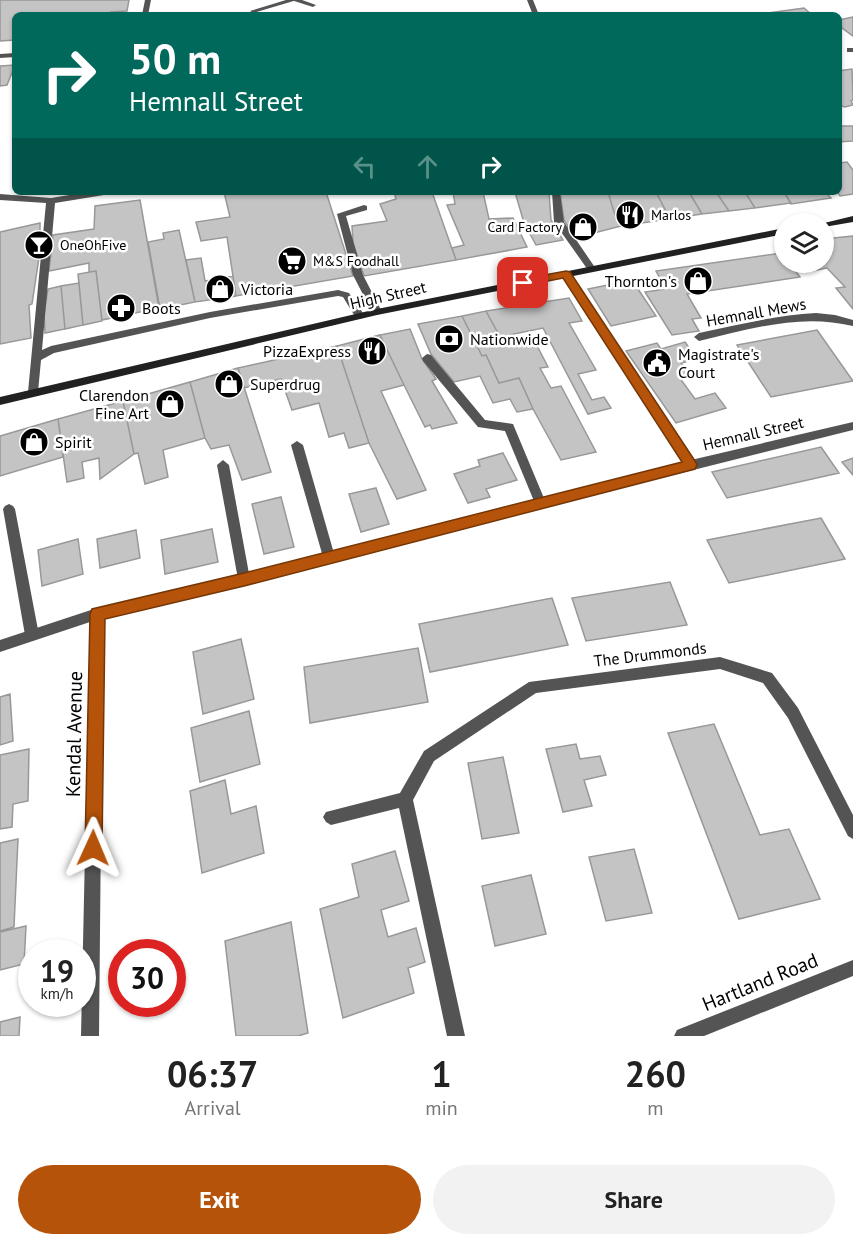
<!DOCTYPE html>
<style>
body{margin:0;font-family:"PT Sans",sans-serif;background:#f2f2f2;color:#222;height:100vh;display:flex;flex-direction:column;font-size:22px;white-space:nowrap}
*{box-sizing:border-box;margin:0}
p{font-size:20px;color:#767676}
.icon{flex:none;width:33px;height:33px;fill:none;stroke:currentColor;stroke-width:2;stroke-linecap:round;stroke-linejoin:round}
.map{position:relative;height:1036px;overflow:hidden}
.drawer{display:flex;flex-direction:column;background:#fff;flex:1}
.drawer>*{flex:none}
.top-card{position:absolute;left:12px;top:12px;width:830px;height:183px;border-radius:9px;box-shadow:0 2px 4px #0004;background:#00695c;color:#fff;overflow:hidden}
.fabs{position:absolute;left:774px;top:213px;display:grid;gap:12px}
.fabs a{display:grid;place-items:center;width:60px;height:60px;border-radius:50%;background:#fff;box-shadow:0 2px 4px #0004;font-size:30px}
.speed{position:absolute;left:18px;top:939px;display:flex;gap:12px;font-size:30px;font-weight:700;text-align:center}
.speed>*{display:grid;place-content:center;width:78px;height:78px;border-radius:50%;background:#fff;box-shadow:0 2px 4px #0004;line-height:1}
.speed small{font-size:15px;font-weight:400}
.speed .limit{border:9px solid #d22;background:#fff;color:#111}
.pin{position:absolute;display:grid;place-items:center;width:51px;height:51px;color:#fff;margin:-26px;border-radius:12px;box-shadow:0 3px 9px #0006}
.me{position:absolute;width:66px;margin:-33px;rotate:1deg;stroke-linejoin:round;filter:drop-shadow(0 0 4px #0008)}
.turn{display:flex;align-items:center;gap:21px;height:126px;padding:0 18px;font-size:27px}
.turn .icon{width:78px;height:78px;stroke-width:2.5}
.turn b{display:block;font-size:42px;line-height:51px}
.lanes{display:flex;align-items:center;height:57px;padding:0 18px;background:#0003;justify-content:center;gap:30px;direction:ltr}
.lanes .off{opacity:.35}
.eta{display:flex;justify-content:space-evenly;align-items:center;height:102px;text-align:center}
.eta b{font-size:36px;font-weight:600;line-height:42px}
.cta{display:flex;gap:12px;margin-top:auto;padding:12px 18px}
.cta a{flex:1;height:69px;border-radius:36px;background:#b45309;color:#fff;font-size:24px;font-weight:600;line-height:69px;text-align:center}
.cta a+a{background:#f2f2f2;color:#222}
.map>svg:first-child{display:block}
.building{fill:#c4c4c4;stroke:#989898;stroke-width:1.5}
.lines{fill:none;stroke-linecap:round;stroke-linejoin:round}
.lane{fill:#545454;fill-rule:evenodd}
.street{fill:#545454;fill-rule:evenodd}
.secondary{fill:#212121;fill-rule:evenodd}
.route{fill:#b45309;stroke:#753606;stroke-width:1.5}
.labels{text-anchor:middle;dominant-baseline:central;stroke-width:5;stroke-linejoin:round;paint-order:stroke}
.far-poi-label{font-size:14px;fill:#000;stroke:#fff;text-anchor:start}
.poi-label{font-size:16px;fill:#000;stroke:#fff;text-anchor:start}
.street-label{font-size:16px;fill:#000;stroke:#fff}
.near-street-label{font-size:20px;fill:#000;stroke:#fff}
</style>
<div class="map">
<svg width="853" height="1036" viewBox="0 0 853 1036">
<rect width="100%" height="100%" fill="#fff"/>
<!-- building -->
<path class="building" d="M0 0H129L127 11 111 12 110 15H15V40L0 41Z
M804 8 812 15H771L768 13Z
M853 17V36L838 25V20Z
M15 65 7 85 0 86V66Z
M852 69 853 100 851 101 853 105 845 107 838 105V71Z
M838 126H853V141L838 142Z
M838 160 840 163 847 162 853 170V194L840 196 837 192H838Z
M224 192H326L353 276 236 296 227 237 201 241 196 222 230 217Z
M394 192H432L456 260 364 276 353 243 352 226 387 221 380 204 396 199Z
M453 192H483L489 219 513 218 527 247 456 260 452 248 464 245 447 205 455 204Z
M515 192H549L551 220 563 240 536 245 524 223Z
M560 192H608L614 212 621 226 575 238 564 220Z
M608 192H656L670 219 621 226 614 212Z
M656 192H689L702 214 670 219Z
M689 192H716L729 211 702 214Z
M716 192H745L755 208 729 211Z
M745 192H784L791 203 755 208Z
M784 192H825L831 198 791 204Z
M140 200 159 308 102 320 96 271 89 272V263L49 271 53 235 94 229 95 206Z
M40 223V251L32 304 29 305 31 338 0 344V232Z
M179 230 195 302 160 309 148 242 164 239 163 233Z
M853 236V309L836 288 845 287 827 268 807 272 802 262H824V239Z
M782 253 784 262H789L800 277 687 294 701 318 692 319 699 331 672 335 645 292 666 289 656 271Z
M201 258 205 281 233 276 236 296 195 302 186 260Z
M96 271 102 321 83 325 78 274Z
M632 280 656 316 611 326 588 289Z
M79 283 83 325 65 329 61 286Z
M61 286 65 329 45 333 44 314 48 289Z
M569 298 582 321 569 323 596 370 578 374 592 400 604 397 611 408 588 414 543 328 500 337 486 311Z
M486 311 505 346 534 340 548 367 540 368 551 388 561 386 596 452 561 460 533 409 519 378 499 383 486 355 482 356 462 316Z
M462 316 482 356 486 355 499 383 519 378 533 409 517 412 510 399 493 403 480 376 454 382 431 354 418 324Z
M410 329 422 359 436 379 432 381 457 423 432 429 430 425 425 427 404 385 380 335Z
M817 330 853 381 771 397 737 345Z
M380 335 404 385 381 391 426 490 397 499 369 443 337 346Z
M685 342 697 359 681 363 690 374 679 377 695 399 715 393 726 408 676 423 626 351 657 343 661 349Z
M337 346 369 443 349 448 344 433 329 437 319 403 292 410 281 379 244 388 238 368Z
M238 368 271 472 242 480 229 445 211 449 205 438 190 382Z
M190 382 205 438 163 450 168 477 145 484 138 453 134 454 123 401Z
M123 401 134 454 100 479 99 458 82 462 84 478 67 482 58 419Z
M58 419 63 457 0 476V436Z
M821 447 839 473 727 498 712 472Z
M503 453 517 480 486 489 490 497 468 503 454 474 480 466 478 460Z
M853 458V475L842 462Z
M376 488 389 524 361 532 349 494Z
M281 497 294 547 264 554 252 504Z
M821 518 845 559 729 583 707 540Z
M212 529 218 562 165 574 161 540Z
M136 530 140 558 100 568 97 539Z
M78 539 83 574 42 586 38 550Z
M670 582 687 625 586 641 572 598Z
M552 598 568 645 430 672 419 624Z
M241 639 254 699 203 714 193 652Z
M418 648 428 702 310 723 304 667Z
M10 694 13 741 0 745V697Z
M249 711 260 764 200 782 191 728Z
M714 724 760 835 789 829 820 899 739 919 668 733Z
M576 744 580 759 600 756 606 775 584 780 592 806 563 812 546 749Z
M29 749 28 801 13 804 12 827 0 829V755Z
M503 757 519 833 482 839 468 763Z
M225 780 231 814 256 806 264 853 202 873 190 791Z
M18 839 14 927 0 931V843Z
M634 849 652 913 606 921 589 857Z
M395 851 409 901 381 910 388 937 416 928 425 962 408 968 414 993 343 1018 320 909 359 897 352 864Z
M531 875 546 934 495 946 482 886Z
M291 922 308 1033 298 1036H236L225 941Z
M26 926 24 964 0 970V932Z
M20 1017 19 1036H0V1022Z"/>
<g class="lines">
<!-- lane -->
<path class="lane" d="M286 0H297L253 13 250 11Z
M88 192H108L104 195 55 203 42 350 51 346 210 312 338 290 349 293 365 316 360 319 356 318 343 297 338 296 210 318 54 353 41 360 38 392 33 396 29 395 28 392 46 203 0 200V194L51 198Z
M364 205 367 206V210L346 216 363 275 382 312 377 315 372 312 353 275 337 214Z
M566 271 569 272 695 462 697 465 695 468H687L561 274Z
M427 354 431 355 485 420 513 424 546 503 544 506H536L505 431 478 427 423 361 422 358Z
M297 441 303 445 335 557 333 561 329 562 325 561 323 557 291 445Z
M223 460 229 465 250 579 248 583 244 584 240 583 238 579 217 465Z
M9 504 13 506 15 509 39 635 37 639 32 641 27 639 25 635 3 509 5 506Z"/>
<!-- street -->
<path class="street" d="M145 0H151L148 15H142Z
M291 0H302L316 5 313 7Z
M527 0H533L539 15H533Z
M847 48H853V52H847Z
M15 53V57L0 58V54Z
M93 192H101V193L97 196Z
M552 192H560L564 222 594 266V270H588L554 222Z
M816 313 835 315 853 320V326C800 313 751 329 699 341L694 337 699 333C738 325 776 315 816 313Z
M853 422V430L103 618 99 1036H81L90 622 0 652V640L97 608 244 574 691 460Z
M720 657 772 673 798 708 853 815V839L848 836 788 718 763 683 720 669 536 693 434 761 413 800 465 1036H447L399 808 331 825 326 822 323 817 326 812 400 793 424 751 529 682Z
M853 960V976L704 1036H674L677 1030Z"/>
<!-- secondary -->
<path class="secondary" d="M853 216V222L824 227V224H820Z
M784 228V234L377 315 0 405V397L377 309Z"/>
</g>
<!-- route -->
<path class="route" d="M566 271 570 272 695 461 697 465 695 469 244 586 105 619 102 848 99 854 93 857 87 854 85 848 90 614 92 609 244 573 682 462 563 278 523 286 517 283 523 279Z"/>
<!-- icons -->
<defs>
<g id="restaurant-disc" transform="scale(1.5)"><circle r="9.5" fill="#000" stroke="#fff"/><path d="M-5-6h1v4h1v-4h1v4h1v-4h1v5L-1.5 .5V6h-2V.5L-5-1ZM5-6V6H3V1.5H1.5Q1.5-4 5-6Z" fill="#fff"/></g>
<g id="shop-disc" transform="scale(1.5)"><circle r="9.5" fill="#000" stroke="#fff"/><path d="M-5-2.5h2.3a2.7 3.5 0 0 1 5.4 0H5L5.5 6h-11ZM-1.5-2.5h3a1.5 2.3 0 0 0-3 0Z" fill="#fff"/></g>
<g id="bar-disc" transform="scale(1.5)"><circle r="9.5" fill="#000" stroke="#fff"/><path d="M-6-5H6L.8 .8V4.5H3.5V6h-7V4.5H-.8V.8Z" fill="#fff"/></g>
<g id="supermarket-disc" transform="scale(1.5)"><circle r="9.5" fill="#000" stroke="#fff"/><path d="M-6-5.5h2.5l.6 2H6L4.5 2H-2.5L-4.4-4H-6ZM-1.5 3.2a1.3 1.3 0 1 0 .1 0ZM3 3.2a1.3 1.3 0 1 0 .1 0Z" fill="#fff"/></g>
<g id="pharmacy-disc" transform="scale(1.5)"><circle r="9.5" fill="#000" stroke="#fff"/><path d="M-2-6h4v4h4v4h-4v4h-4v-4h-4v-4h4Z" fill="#fff"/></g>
<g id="bank-disc" transform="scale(1.5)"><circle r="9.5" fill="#000" stroke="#fff"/><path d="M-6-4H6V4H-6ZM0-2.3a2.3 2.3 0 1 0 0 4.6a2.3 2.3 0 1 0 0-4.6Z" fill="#fff"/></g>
<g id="civic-disc" transform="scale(1.5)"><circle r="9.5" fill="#000" stroke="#fff"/><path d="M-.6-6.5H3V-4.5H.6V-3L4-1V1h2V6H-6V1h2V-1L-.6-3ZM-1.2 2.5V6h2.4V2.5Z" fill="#fff"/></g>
</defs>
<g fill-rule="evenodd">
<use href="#restaurant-disc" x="630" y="215"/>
<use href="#shop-disc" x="583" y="227"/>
<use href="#bar-disc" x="39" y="245"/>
<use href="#supermarket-disc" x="292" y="261"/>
<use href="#shop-disc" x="698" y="281"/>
<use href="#shop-disc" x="220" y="289"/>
<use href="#pharmacy-disc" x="121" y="308"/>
<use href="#bank-disc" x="449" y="339"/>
<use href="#restaurant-disc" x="372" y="351"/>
<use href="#civic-disc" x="657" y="363"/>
<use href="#shop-disc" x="229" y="384"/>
<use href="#shop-disc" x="170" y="404"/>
<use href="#shop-disc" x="34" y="442"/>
</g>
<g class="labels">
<!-- far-poi labels -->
<g class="far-poi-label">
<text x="651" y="215">Marlos</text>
<text x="562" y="227" text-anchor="end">Card Factory</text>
<text x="60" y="245">OneOhFive</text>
<text x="313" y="261">M&amp;S Foodhall</text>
</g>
<!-- poi labels -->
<g class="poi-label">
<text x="677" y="281" text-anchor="end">Thornton's</text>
<text x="241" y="289">Victoria</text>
<text x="142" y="308">Boots</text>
<text x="470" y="339">Nationwide</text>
<text x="351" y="351" text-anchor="end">PizzaExpress</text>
<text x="678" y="354">Magistrate's<tspan x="678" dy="18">Court</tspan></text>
<text x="250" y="384">Superdrug</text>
<text x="149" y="395" text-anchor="end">Clarendon<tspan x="149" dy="18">Fine Art</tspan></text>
<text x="55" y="442">Spirit</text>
</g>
<!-- street labels -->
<g class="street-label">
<text transform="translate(388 295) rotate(-13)">High Street</text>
<text transform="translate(756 312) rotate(-10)">Hemnall Mews</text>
<text transform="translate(753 433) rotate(-13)">Hemnall Street</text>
<text transform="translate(650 654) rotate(-7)">The Drummonds</text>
</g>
<!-- near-street labels -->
<g class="near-street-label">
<text transform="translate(74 734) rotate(-89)">Kendal Avenue</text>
<text transform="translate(760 982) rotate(-22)">Hartland Road</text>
</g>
</g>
</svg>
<div class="fabs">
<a><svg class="icon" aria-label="layers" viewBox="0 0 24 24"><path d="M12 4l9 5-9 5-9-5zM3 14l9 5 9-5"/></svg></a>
</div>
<div class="speed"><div>19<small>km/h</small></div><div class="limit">30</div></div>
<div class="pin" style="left:523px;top:283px;background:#d93025"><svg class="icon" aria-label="arrive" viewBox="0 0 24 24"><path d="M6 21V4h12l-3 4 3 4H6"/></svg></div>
<svg class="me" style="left:93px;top:848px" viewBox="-20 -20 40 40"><path d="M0-17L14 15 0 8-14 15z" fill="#b45309" stroke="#fff" stroke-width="4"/></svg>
<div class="top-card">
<div class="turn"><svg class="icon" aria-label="right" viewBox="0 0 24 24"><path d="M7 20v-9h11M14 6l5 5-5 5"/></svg><div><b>50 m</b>Hemnall Street</div></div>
<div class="lanes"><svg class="icon off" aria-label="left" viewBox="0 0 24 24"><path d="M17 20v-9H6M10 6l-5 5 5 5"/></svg><svg class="icon off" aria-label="ahead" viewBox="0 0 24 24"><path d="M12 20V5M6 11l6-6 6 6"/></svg><svg class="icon" aria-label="right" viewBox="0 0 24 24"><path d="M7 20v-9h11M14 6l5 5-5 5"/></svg></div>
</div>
</div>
<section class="drawer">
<div class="eta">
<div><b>06:37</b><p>Arrival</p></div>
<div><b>1</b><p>min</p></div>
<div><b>260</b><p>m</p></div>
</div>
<div class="cta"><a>Exit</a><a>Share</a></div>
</section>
